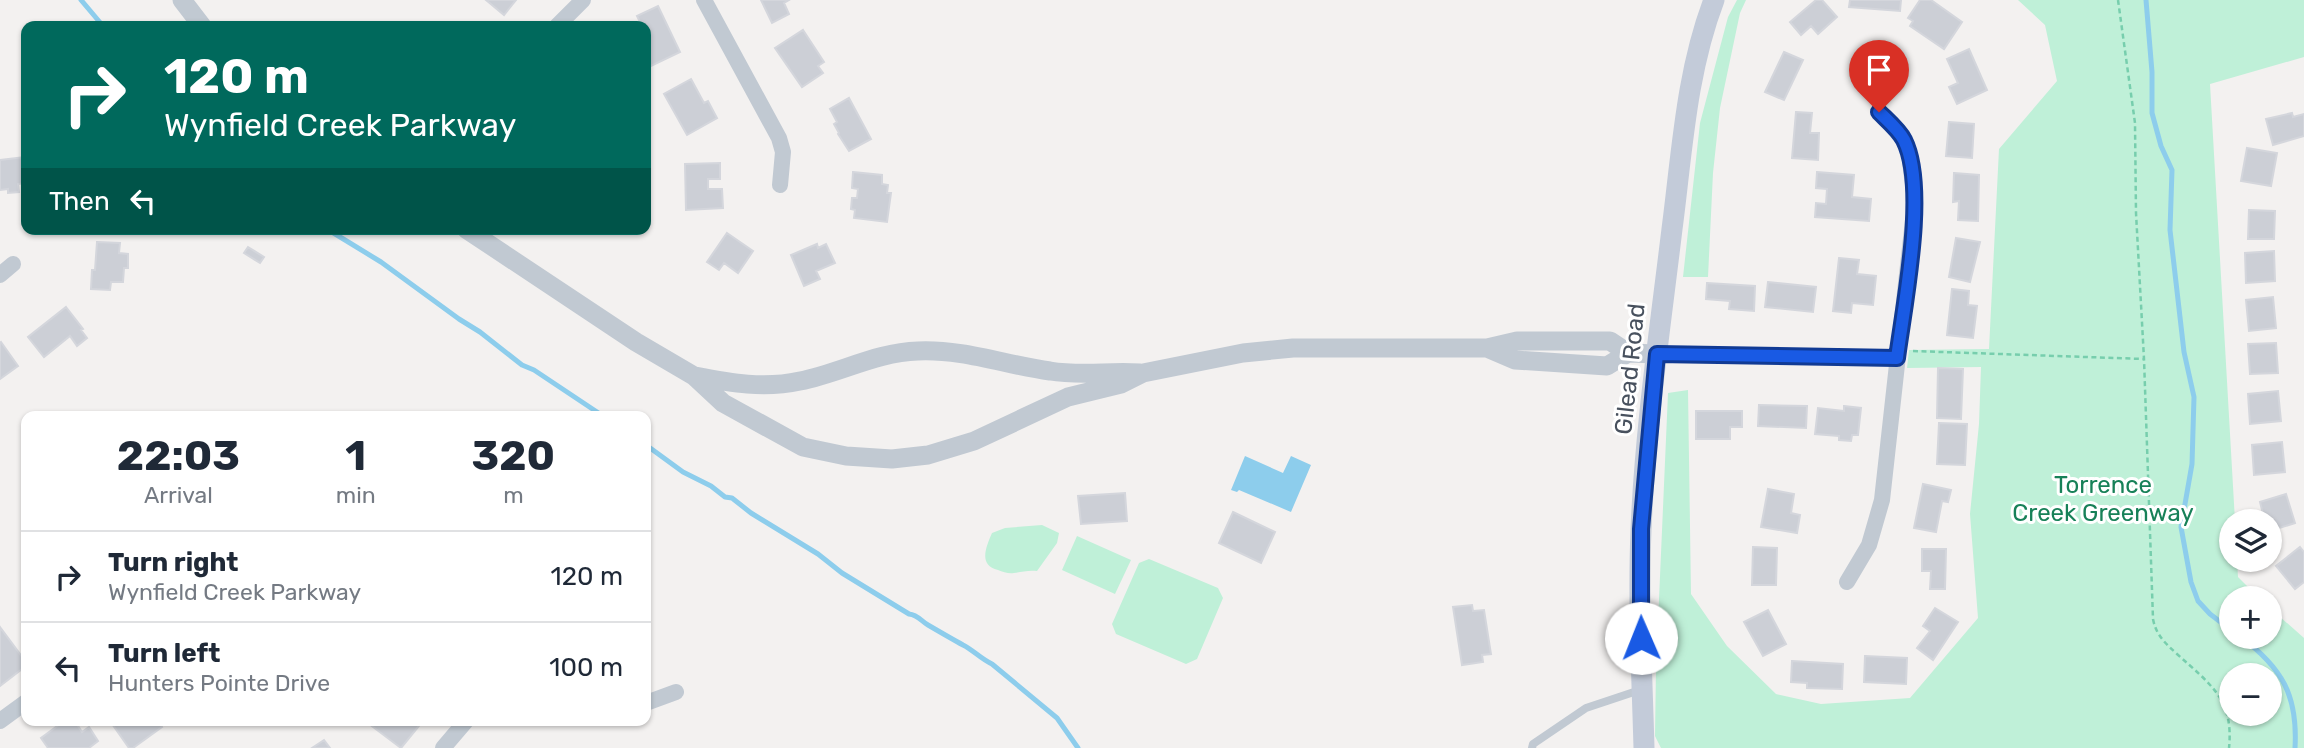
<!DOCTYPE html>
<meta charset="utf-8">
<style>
body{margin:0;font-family:Rubik,sans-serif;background:#f6f6f7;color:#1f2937;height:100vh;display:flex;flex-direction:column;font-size:26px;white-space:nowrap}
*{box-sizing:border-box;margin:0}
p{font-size:23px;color:#747a83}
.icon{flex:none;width:38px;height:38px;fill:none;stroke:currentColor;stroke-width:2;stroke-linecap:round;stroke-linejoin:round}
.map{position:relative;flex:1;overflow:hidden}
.details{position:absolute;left:21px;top:411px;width:630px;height:315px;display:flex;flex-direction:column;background:#fff;border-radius:14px;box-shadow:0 2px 5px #0004}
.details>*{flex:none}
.guide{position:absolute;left:21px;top:21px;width:630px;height:214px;border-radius:14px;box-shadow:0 2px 5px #0004;background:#00695c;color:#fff;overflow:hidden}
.fabs{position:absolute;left:2219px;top:509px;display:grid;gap:14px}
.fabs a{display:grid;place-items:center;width:63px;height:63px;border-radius:50%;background:#fff;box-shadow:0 2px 5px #0004;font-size:35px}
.pin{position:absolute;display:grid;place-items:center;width:60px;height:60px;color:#fff;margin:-72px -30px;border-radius:50% 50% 50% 0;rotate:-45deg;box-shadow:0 0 7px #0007}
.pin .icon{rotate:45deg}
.me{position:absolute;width:77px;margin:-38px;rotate:359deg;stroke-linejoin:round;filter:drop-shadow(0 0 5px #0008)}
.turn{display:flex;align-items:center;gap:24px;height:147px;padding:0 28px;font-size:32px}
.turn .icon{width:91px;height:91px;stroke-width:2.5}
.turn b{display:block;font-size:49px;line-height:60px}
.then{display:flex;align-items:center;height:66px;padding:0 28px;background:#0003;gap:14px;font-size:26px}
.eta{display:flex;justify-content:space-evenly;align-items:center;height:119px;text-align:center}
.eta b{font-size:42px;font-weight:700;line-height:49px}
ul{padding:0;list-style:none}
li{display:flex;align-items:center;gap:21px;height:91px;padding:0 28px;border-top:2px solid #e0e1e3}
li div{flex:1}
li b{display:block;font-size:26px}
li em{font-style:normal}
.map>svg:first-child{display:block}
.green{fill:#bff0d8;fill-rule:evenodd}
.water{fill:#8dcdec}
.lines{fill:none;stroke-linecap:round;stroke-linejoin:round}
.stream{stroke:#8dcdec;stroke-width:5}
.building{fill:#cccfd6;stroke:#d4d6dc;stroke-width:2}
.path{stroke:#77cead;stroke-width:2.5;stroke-dasharray:5 3.5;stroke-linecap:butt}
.service{stroke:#c1c9d2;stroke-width:8}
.minor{stroke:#c1c9d2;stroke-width:16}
.tertiary{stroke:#c1c9d2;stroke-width:19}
.secondary{stroke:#c3cbd9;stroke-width:21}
.route-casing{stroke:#103a94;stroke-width:18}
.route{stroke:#195ae4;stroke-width:12}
.labels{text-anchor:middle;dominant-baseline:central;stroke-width:6;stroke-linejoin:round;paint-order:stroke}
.street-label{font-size:24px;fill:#48515e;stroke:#fff}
.park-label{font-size:24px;fill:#178158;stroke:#fff}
</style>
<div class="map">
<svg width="2304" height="748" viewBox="0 0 2304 748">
<rect width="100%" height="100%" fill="#f3f1f0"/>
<!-- green -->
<path class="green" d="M1737 0H1746L1740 13 1720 108 1713 173 1708 277H1683L1700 123 1728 17Z
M2018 0H2304V57L2210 84 2235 521 2231 522V560H2237L2238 577 2259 598H2231V637H2270V608L2304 638V748H1661L1655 736 1656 668 1668 393 1688 390 1691 594 1727 646 1776 694 1821 704 1910 698 1978 618 1970 514 1979 424 1981 367 1907 368 1909 350 1989 349 1999 149 2057 81 2045 25ZM2231 676H2270V714H2231Z
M1042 525 1059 533 1057 543 1037 571C1028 570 1022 572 1014 573 1009 574 1003 572 998 570 978 565 986 547 992 533L1005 528Z
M1077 536 1131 560 1115 594 1062 570Z
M1149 559 1218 588 1223 598 1197 659 1186 664 1116 634 1112 624 1139 563Z"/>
<!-- water -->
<path class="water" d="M1245 456 1283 473 1291 456 1311 465 1291 512 1239 490 1237 492 1231 490Z"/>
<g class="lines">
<!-- stream -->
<path class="stream" d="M81 0 103 26
M2146 0 2152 72V113L2161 146 2172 170 2170 230 2184 352 2194 397 2192 464 2181 527 2191 582 2198 601 2210 614 2231 630
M327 229 381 262 459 319 480 332 522 365 534 370 603 416
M646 445 683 472 711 486 725 497 732 498 751 513 818 554 842 573 909 614C918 615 921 621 928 625 940 632 952 639 963 645 973 650 981 659 992 664L1057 718 1078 748
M2241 637C2282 668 2298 695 2295 748"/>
</g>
<!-- building -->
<path class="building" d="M486 0H516L504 15Z
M761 0H789L784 3 789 14 772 23Z
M1816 0H1822L1837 17 1818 34 1811 26 1801 35 1790 22Z
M1850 0H1901L1900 11 1849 7Z
M1920 0H1931L1962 22 1944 49 1910 26 1913 21 1908 18Z
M658 6 680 52 649 67 646 60V26H642L637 16Z
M803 30 824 62 818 66 823 73 802 87 775 48Z
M1969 49 1987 90 1957 104 1949 87 1958 83 1947 59Z
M1784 52 1803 60 1784 100 1765 92Z
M691 79 704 103 708 101 717 118 687 135 664 94Z
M849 98 871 139 849 151 838 134 839 133 834 124 837 122 830 109Z
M1796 112 1812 113 1810 133H1819L1818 160 1792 158Z
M2292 113 2293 117 2304 114V136L2273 145 2266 119Z
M1949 122 1974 124 1972 158 1946 156Z
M2247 148 2277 153 2271 186 2241 181Z
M24 157 26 183 18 184 19 192 8 193V189L0 190V160Z
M720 163V179H708V189H722L723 208 686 210 685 164Z
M853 172 882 175V184L888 185 887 193H891L887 222 854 218 855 210 851 209 852 198H857L858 189 852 188Z
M1817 172 1854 175 1852 197 1871 199 1869 221 1815 217 1816 203 1826 204 1827 189 1816 188Z
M1954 173 1979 175 1978 221 1958 220 1959 201 1953 202Z
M2249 210 2275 211 2274 239H2248Z
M727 233 753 251 738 273 724 263 719 270 707 262Z
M1956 238 1980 242 1970 282 1949 277Z
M97 242 120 243 119 253 128 254V268H124L123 282H111L110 290 91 289 92 270H95Z
M817 244 818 248 826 244 835 263 816 271 820 279 804 286 791 255Z
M248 247 264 257 260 263 244 253Z
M2274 251 2275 281 2246 283 2245 253Z
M1839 258 1859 260 1857 274 1876 276 1873 305 1852 303 1851 313 1833 311Z
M1768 282 1816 287 1813 312 1765 307Z
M1707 283 1755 286 1754 311 1729 309 1730 301 1706 299Z
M1952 289 1969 291 1968 305 1977 306 1973 338 1947 335Z
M2273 297 2276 328 2249 331 2246 300Z
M66 307 83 329 81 330 87 338 77 346 70 336 44 357 28 337Z
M1 342 18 366 0 379V343Z
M2276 343 2278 373 2250 374 2248 344Z
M1938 368 1963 369 1961 419 1937 418Z
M2278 391 2281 421 2250 424 2248 394Z
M1759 405 1807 406 1806 428 1758 426Z
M1844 406 1861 408 1858 435H1852L1851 441 1839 440V436L1815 434 1818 408 1844 411Z
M1696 411H1742V427H1730V439H1696Z
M1939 423 1967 424 1965 465 1937 464Z
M2282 442 2285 472 2254 475 2252 445Z
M1923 484 1951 490 1948 502 1942 501 1936 532 1914 528Z
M1768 489 1794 494 1791 513 1800 515 1797 533 1761 527Z
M1125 493 1127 521 1081 524 1078 496Z
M2286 494 2295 523 2270 531V522H2265L2260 502Z
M1233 512 1275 532 1261 563 1219 543Z
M1753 547 1777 548 1776 585H1752Z
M2300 547 2304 552V582L2295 589 2276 566Z
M1922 549H1946L1945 589H1930L1931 571H1922Z
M1472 605 1473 611 1484 610 1491 654 1482 655 1483 662 1462 665 1453 607Z
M1935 608 1958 622 1933 660 1917 648 1930 631 1923 626Z
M1768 610 1786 644 1763 656 1744 622Z
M0 627 26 662V666L0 686Z
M1865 656 1907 658 1906 684 1864 682Z
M1792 661 1843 664 1842 689 1807 688V683L1791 682Z
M64 721H75L82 732 89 727 98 741 89 748H48L41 738Z
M110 721H158L162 727 133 748H129Z
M372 721H423L401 748 369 724Z
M324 740 330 748H312Z"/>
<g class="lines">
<!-- path -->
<path class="path" d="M2118 0 2135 123 2136 213 2144 359 2153 619C2156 635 2165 643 2177 654 2210 684 2234 699 2229 748
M1913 351 2144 359"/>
<!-- service -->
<path class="service" d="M1532 748 1533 744 1586 708 1640 690"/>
<!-- minor -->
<path class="minor" d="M704 0 779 138 783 152 780 185
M557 26 583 0
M0 275 13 264
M1657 354 1897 358
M1847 582 1869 545 1882 500 1915 202 1909 153 1903 137 1879 112
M646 703 676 692
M0 721 26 702
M443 748 466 721"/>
<!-- tertiary -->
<path class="tertiary" d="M182 0 202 26
M466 229 636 342 694 376 723 403 803 447 846 456 892 459 928 455 974 441 1068 397 1121 384 1143 373 1243 353 1293 348H1487L1517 341H1610L1628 353
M1487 348 1515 360 1607 366 1628 353 1657 354
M695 376C731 383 764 389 800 381 840 373 877 352 918 351 963 349 1006 365 1050 371 1080 376 1109 371 1140 373"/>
<!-- secondary -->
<path class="secondary" d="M1644 748C1642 675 1638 603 1641 530 1645 430 1660 329 1672 229 1682 153 1686 73 1714 0"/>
</g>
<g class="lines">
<!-- route casing -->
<g class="route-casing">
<path id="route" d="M1641 638V529L1657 354 1897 358C1904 304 1928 188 1904 140 1899 130 1887 120 1879 112"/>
</g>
<!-- route -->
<use href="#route" class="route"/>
</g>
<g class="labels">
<!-- street labels -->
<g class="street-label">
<text transform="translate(1630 369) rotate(-84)">Gilead Road</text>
</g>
<!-- park labels -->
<g class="park-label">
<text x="2103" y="485">Torrence<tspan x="2103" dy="28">Creek Greenway</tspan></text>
</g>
</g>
</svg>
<div class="fabs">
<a><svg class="icon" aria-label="layers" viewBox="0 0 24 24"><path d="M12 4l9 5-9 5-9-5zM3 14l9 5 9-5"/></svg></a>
<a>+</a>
<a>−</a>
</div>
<div class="pin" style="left:1879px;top:112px;background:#d93025"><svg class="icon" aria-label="arrive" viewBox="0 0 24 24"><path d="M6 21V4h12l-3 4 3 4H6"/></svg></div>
<svg class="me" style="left:1641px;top:638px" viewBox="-20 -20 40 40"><circle r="19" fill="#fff"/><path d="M0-13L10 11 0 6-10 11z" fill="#195ae4"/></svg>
<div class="guide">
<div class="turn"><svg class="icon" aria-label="right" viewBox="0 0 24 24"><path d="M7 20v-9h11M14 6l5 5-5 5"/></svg><div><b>120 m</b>Wynfield Creek Parkway</div></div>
<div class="then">Then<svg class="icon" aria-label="left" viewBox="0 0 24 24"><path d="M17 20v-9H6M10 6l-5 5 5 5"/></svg></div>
</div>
<section class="details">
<div class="eta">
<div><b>22:03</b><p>Arrival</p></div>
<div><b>1</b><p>min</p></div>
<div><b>320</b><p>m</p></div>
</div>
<ul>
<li><svg class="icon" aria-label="right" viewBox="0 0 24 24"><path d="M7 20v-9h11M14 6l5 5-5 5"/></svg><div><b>Turn right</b><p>Wynfield Creek Parkway</p></div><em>120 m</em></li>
<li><svg class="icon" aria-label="left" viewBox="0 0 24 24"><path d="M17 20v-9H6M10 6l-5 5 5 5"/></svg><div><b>Turn left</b><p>Hunters Pointe Drive</p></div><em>100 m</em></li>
</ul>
</section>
</div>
